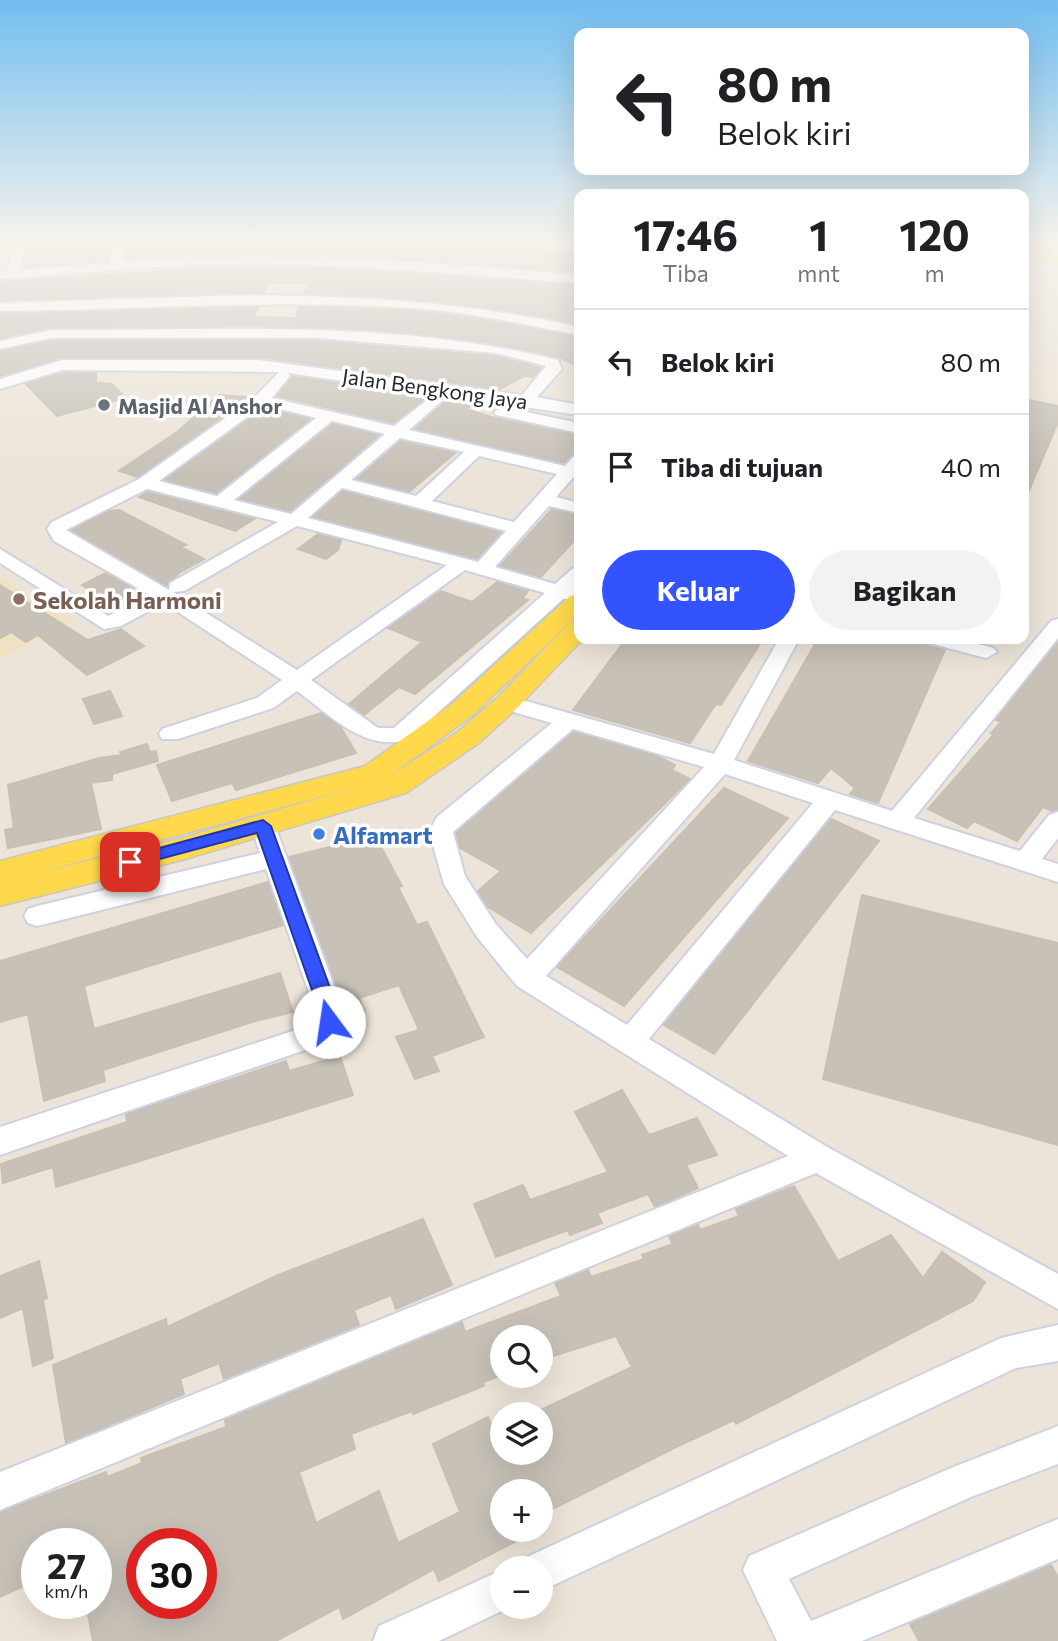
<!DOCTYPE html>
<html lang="id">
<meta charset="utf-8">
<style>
body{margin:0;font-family:Commissioner,sans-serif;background:#f2f2f2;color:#202124;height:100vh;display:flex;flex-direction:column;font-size:26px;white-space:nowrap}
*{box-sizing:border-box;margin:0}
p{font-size:23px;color:#757577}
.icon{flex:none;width:38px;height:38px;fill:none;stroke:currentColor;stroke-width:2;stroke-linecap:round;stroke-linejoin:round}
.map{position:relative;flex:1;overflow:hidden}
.details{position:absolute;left:574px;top:189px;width:455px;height:455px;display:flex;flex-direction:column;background:#fff;border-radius:14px;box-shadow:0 7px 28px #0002}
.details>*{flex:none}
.top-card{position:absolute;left:574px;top:28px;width:455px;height:147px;border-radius:14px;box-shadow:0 7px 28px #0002;background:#fff;color:#202124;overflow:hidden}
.tools{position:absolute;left:490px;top:1325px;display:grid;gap:14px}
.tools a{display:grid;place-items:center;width:63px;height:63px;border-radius:50%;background:#fff;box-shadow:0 7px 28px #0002;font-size:35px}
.speed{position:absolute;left:21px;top:1528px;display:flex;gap:14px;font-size:35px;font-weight:700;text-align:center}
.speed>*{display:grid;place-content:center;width:91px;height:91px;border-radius:50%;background:#fff;box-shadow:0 7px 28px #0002;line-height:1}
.speed small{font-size:18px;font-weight:400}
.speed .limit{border:10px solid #d22;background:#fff;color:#111}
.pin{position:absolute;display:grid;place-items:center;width:60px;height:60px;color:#fff;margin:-30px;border-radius:14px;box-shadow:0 4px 10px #0006}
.me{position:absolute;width:77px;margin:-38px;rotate:346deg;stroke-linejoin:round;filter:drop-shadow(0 0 5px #0008)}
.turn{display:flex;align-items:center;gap:24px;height:147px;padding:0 28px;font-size:32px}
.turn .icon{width:91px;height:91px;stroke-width:2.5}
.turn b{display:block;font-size:49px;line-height:60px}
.eta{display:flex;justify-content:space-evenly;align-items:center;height:119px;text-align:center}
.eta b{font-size:42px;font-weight:700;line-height:49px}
.action{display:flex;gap:14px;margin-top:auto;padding:14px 28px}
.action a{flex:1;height:80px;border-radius:42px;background:#3253ff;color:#fff;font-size:28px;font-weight:700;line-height:80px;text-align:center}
.action a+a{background:#f2f2f2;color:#202124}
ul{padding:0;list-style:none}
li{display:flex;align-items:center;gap:21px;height:105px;padding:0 28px;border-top:2px solid #e0e0e0}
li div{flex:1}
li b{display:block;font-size:26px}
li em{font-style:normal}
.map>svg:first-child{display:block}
.education{fill:#f0e3c5}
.building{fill:#c7c1b8;stroke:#c8c0b2;stroke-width:2;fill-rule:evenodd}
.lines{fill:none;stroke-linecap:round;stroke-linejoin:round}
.minor-casing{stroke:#cdd1e3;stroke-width:4}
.major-casing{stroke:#c7c7c7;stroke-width:3}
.minor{fill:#fff;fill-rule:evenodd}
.major{fill:#ffd94b;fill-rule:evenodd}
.route{fill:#3253ff;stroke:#2036a6;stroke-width:2}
.worship-dot{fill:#6b7280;stroke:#fff;stroke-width:2.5}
.education-dot{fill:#8d6e63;stroke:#fff;stroke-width:2.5}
.shop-dot{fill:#3f7fe0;stroke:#fff;stroke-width:2.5}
.labels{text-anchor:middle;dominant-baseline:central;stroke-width:7;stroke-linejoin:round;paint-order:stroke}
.far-street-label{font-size:21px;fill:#282828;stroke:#fff}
.far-worship-label{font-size:21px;font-weight:bold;fill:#5b616d;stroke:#fff;text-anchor:start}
.education-label{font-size:24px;font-weight:bold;fill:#785e54;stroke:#fff;text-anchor:start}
.shop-label{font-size:24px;font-weight:bold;fill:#366cbe;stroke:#fff;text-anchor:start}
</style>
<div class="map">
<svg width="1058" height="1641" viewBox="0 0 1058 1641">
<rect width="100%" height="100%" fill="#ece4d8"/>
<!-- education -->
<path class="education" d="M0 578 75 621 0 659Z"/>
<!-- building -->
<path class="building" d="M29 243H110L107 261 23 267Z
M127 243H177L178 247 214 243H518L526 250 578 253 573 264H579V272L294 255 125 259Z
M227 267 340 269 579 285V324L455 304 304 294 308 283H268L264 293 0 300V282Z
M258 307 254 317 296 318 299 307 359 308 432 312 516 325 579 337V367L559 357 497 344 370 330 242 326 51 327 0 338V314Z
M51 341H319L495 356 541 368 533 377 524 376 500 389 258 357H62L0 376V351Z
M63 373H96V383L112 384 126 398 57 416 26 384Z
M293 376 428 396 393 423 277 396Z
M219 395 250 397 138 477 119 471 177 432Z
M445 398 476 403 466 409 495 418 579 435V454L571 455 564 463 415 429 444 403Z
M1024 399 1058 406V422L1024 502Z
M265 408 310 419 216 493 165 480Z
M333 424 379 435 290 511 240 499Z
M401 441 455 453 409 492 357 479Z
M343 491 501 532 477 559 313 517Z
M147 492 254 519 235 531 139 497Z
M552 509 579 515V535L541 577 500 566Z
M119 510 186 545 181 547 204 559 179 573 167 586 71 530 109 511Z
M318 534 341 540 338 550 326 559 298 549Z
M106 573 142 594 117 607 82 585Z
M497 582 528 591 522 598 528 600 415 694 399 687 364 715 349 704 422 642 388 628 441 591 472 602Z
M0 585 88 640 121 629 144 646 87 675 38 635 26 642 11 632 0 638Z
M626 639H763L721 705 716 704 690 743 573 710Z
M818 639H923L928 646 945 650 878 803 850 794 855 788 831 768 818 783 748 761Z
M1058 642V810L1052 811 1043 807 1017 841 974 821 967 828 928 809 994 734 991 733 1001 722 996 720Z
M110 691 122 716 94 724 83 699Z
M321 713 340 726 356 753 236 790 232 783 172 801 157 765Z
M574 732 655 755 675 765 672 770 690 779 531 933 488 907 478 891 501 871 460 848 456 833Z
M147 744 150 752 156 751 158 761 112 774V780L91 783 101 829 8 848 5 830 14 828 8 785 99 758 122 755 120 752Z
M724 788 788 818 624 1006 557 967Z
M831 819 879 841 714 1054 664 1025Z
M372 830 402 886 398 887 417 925 427 922 484 1037 432 1056 439 1071 415 1079 396 1037 419 1030 399 985 359 998 365 1012 348 1017 289 857 334 846 332 841Z
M268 882 283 925 84 986 94 1029 280 973 293 1012 255 1021 103 1070 105 1081 44 1101 28 1014 0 1022V961Z
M862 895 1058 943V1145L823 1079Z
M340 1056 353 1095 56 1187 53 1167 3 1183 1 1164 127 1122 126 1114 286 1061 289 1071Z
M622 1090 649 1135 697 1118 717 1155 686 1165 698 1188 655 1207 648 1194 597 1213 602 1223 570 1235 568 1230 496 1257 474 1204 523 1185 530 1200 608 1172 575 1112Z
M794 1186 838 1261 891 1235 923 1278 942 1252 985 1282 973 1301 736 1424 734 1420 672 1449 541 1515V1491H502V1530H538L439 1581 434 1569 343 1619 339 1607 276 1641H93L86 1603H96V1544H37V1580L0 1597V1512L106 1472 107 1477 142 1463 141 1458 226 1427 225 1420 462 1322 465 1332 561 1296 555 1283 588 1270 591 1277 644 1259 642 1255 673 1244 669 1236 698 1225 700 1230 739 1216 736 1209ZM616 1336 632 1367 541 1410V1452H502L488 1417 433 1444 460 1512 398 1543 379 1491 316 1523 299 1472 355 1449 351 1434 412 1411 413 1414 484 1386 483 1382 502 1375V1337H541V1360ZM142 1544H201V1580L207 1603H142Z
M423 1219 452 1285 396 1309 391 1295 354 1310 359 1325 224 1379 219 1363 180 1379 184 1394 66 1443 53 1365 166 1319 167 1327 278 1275Z
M39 1261 47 1298 43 1300 53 1358 33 1366 23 1308 0 1318V1276Z
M1051 1565 1058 1577V1641H919L910 1624Z"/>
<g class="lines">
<!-- minor casing -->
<g class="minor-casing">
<path id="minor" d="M15 243H27L20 270 109 263 113 243H125L122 262C275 250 427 262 579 275V283C473 276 367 265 260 264 173 263 87 273 0 279V271H6Z
M520 243H579V250L526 247Z
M245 295C358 296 468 302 579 327V335C523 324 468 312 411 308 273 299 137 310 0 311V303Z
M51 330C219 330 394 319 558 360L562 369 537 397 579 405V415L288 373 290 376 272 398 394 426 436 393 442 395V401L409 430 565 466 573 457 579 456V471L556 497 579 503V513L549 506 495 567 555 584 572 569 579 567V583L573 589 579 591V599H563L408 740C364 752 330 715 297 691L273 708 178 739H162L159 734 162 729 257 698 282 680 164 603 121 626 104 629 0 563V549L108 616 150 595 54 541 47 529 52 522 139 479 255 397 279 372 63 370 0 389V379L62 360H258L522 395 546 366 495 353 319 338H51L0 349V341ZM264 405 316 418 217 496 159 481ZM332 421 385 434 291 514 234 500ZM400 438 464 452 416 496 351 480ZM479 456 557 474 514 522 432 501ZM342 488 506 531 478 562 308 518ZM147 489 278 522 170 583 169 590 66 530ZM297 526 447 565 297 670 173 592 184 591ZM465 570 545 593 394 728H378L311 680Z
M502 407 579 423V433L496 415 494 412Z
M1058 619V638L914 818 1020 851 1049 815 1058 812V838L1042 859 1058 864V882L835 810 649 1039 829 1148 1058 1274V1309L816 1173 0 1510V1472L788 1156 517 986 477 937 444 884 429 832 437 817 552 723 499 708 496 703 499 698H515L714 754 779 639H799L734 760 892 811 1051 621ZM573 729 704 767 527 959 495 923 465 876 453 832ZM725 774 813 803 627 1025 546 976Z
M926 639H959L993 648 997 652 986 658 929 643Z
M263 817 272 820 275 826 343 1010V1022L331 1041 0 1155V1127L311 1025 315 1010 266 869 37 926 28 923 24 916 28 909 37 906 260 853 251 826 254 820Z
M1058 1325V1361L1016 1368 541 1591V1568H522L527 1557 1001 1338Z
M1058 1426V1464L971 1497 789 1579 811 1621 1058 1519V1559L862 1641H777L743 1570 749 1556 951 1468Z
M502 1570V1606H512L439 1641H373L379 1626Z"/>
</g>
<!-- major casing -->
<g class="major-casing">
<path id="major" d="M1024 244 1058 254V264L1024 254Z
M579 594V614L473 715 387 778 459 731 498 697 570 623 579 621V639H583L516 709 479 743 406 793 182 860 0 906V861L365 766 453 703 570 596ZM361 786 182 838 34 874Z"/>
</g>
<!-- minor -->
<use href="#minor" class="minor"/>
<!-- major -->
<use href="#major" class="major"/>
</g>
<!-- sky -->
<linearGradient id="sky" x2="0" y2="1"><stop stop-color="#71bef0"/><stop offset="0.51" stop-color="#f6f3ed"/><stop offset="1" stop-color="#f6f3ed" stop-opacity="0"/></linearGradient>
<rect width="1058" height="473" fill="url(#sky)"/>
<!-- route -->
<path class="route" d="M263 820 271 826 338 1010V1022L329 1029 320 1022 319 1010 257 833 130 867 122 862 130 856Z"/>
<!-- markers -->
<circle class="worship-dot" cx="104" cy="405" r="7"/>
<circle class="education-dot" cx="19" cy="599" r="7"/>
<circle class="shop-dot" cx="319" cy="834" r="7"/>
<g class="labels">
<!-- far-street labels -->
<g class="far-street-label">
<text transform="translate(435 388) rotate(8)">Jalan Bengkong Jaya</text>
</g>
<!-- far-worship labels -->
<g class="far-worship-label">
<text x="118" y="405">Masjid Al Anshor</text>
</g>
<!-- education labels -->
<g class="education-label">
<text x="33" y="599">Sekolah Harmoni</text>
</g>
<!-- shop labels -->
<g class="shop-label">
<text x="333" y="834">Alfamart</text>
</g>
</g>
</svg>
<div class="tools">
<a><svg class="icon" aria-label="search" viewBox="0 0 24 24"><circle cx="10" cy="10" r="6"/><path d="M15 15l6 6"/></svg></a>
<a><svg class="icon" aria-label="layers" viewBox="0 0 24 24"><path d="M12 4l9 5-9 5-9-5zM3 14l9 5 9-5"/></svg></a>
<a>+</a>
<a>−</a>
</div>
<div class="speed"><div>27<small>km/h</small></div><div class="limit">30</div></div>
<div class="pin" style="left:130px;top:862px;background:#d93025"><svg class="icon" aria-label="arrive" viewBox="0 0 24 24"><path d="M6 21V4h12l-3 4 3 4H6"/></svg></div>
<svg class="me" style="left:329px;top:1022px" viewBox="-20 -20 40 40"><circle r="19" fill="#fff"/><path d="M0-13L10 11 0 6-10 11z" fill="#3253ff"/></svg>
<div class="top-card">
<div class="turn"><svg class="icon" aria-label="left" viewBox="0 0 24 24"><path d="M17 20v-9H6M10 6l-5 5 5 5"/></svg><div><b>80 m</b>Belok kiri</div></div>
</div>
<section class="details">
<div class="eta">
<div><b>17:46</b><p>Tiba</p></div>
<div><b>1</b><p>mnt</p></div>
<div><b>120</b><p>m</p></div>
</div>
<ul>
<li><svg class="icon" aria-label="left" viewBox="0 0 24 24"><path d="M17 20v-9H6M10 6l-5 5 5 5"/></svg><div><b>Belok kiri</b></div><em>80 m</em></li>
<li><svg class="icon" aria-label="arrive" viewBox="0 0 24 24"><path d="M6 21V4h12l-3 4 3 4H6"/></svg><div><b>Tiba di tujuan</b></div><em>40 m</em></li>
</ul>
<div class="action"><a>Keluar</a><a>Bagikan</a></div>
</section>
</div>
